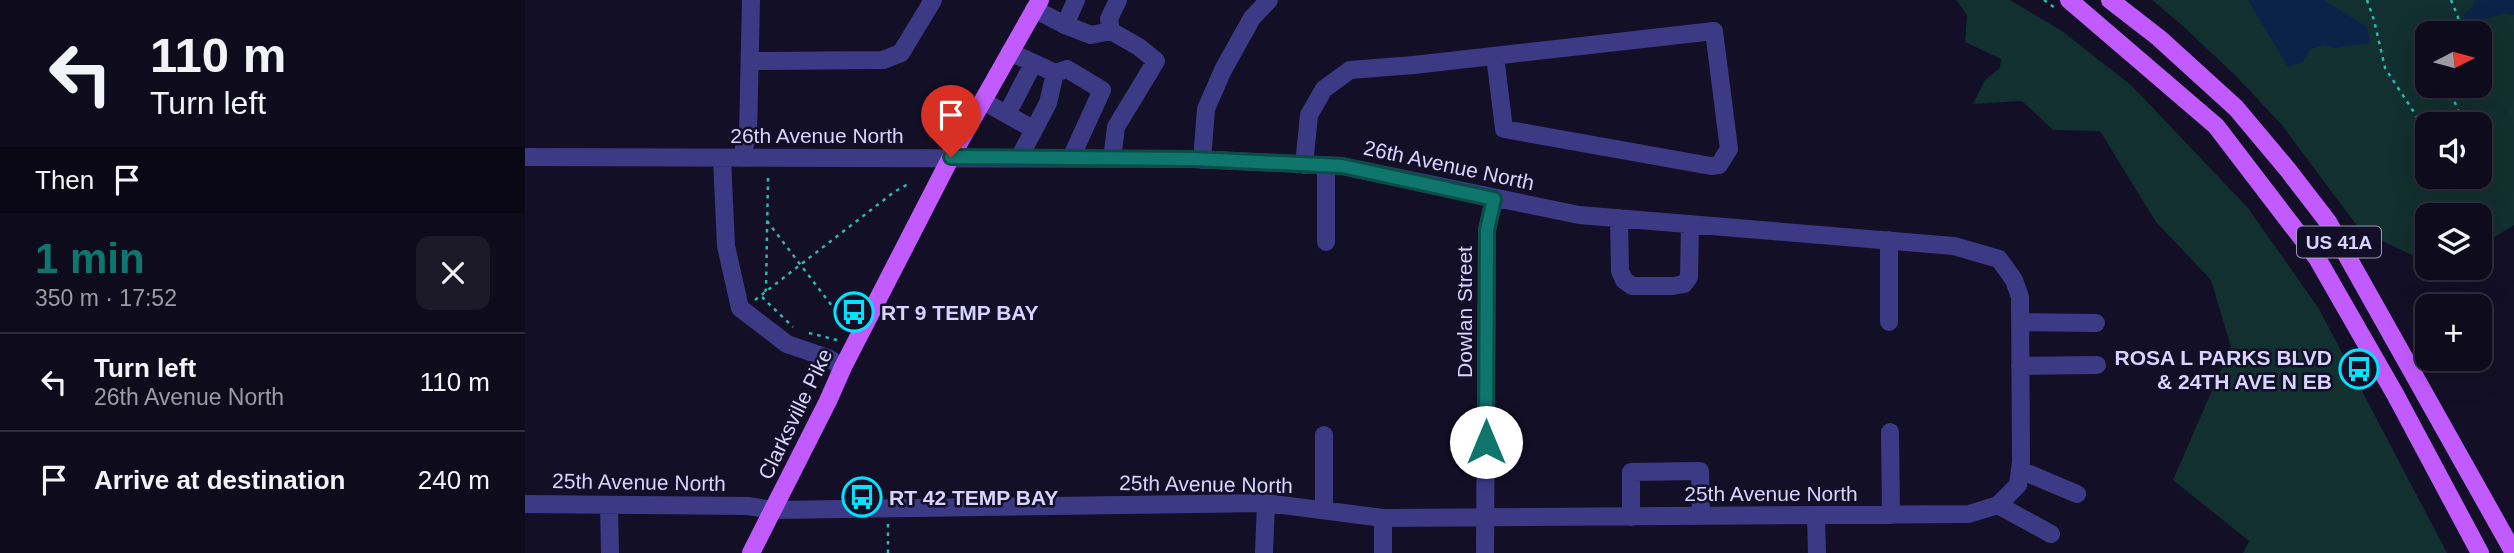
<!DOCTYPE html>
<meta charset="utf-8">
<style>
body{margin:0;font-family:Arial,sans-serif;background:#1c1929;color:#f1f3f6;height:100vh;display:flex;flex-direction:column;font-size:26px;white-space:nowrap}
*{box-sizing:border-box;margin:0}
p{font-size:23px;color:#9b9ba3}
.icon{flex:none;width:38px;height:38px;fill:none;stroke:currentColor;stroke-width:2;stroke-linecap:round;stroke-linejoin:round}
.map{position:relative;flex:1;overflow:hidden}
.details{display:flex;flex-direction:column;background:#0e0b1c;width:525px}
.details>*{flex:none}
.banner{background:#0e0b1c;color:#f1f3f6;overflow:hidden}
.needle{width:46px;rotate:84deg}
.tools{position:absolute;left:1890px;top:21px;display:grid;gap:14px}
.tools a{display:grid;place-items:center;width:77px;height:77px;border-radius:14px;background:#0e0b1c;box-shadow:0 7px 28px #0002,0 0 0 2px #2e2b3b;font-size:35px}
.pin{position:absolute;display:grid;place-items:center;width:60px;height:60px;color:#fff;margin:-72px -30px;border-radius:50% 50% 50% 0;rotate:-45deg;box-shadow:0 0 7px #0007}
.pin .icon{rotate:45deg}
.me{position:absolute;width:77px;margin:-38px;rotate:0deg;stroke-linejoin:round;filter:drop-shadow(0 0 5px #0008)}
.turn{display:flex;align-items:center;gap:24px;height:147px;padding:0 35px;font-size:32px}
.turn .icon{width:91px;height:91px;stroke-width:2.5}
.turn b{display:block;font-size:49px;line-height:60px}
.then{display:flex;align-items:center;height:66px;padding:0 35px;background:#0003;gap:14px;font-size:26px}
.round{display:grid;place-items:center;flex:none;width:74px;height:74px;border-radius:14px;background:#1c1929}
.overview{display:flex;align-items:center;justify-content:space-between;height:119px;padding:0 35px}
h1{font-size:42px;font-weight:700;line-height:52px;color:#0f766e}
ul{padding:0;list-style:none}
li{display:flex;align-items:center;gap:21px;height:98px;padding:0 35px;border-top:2px solid #2e2b3b}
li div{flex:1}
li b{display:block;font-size:26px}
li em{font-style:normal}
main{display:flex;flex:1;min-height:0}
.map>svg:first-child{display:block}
.green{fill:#12302f;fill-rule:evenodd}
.water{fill:#0c2248}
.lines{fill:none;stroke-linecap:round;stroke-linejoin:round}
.path{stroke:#2fb8b0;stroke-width:2.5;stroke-dasharray:3.5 5;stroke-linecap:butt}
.minor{stroke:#3d3a85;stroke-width:18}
.major{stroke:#c25bff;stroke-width:18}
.route-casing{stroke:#0a4d48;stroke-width:18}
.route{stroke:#0f766e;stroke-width:12}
.labels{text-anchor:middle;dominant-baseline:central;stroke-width:5;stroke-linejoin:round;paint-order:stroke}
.shield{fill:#130f26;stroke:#9e99be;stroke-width:2}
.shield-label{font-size:19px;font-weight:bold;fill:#d9d4ff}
.street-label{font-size:21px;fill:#d9d4ff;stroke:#130f26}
.poi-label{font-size:21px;font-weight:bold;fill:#d9d4ff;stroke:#130f26;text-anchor:start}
</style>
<main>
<section class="details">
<div class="banner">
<div class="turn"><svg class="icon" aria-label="left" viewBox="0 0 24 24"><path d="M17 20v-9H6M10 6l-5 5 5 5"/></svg><div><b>110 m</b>Turn left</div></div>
<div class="then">Then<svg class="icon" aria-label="arrive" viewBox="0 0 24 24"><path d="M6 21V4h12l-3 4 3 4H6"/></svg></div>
</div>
<div class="overview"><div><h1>1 min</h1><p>350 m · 17:52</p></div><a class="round"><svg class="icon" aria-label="close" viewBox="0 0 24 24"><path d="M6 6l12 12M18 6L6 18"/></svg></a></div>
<ul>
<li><svg class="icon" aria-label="left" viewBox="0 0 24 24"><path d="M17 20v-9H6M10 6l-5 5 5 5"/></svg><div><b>Turn left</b><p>26th Avenue North</p></div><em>110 m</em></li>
<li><svg class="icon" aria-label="arrive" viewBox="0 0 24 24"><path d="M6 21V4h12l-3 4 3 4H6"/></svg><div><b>Arrive at destination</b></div><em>240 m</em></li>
</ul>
</section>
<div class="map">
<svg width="1989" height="553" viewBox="0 0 1989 553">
<rect width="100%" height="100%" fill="#130f26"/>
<!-- green -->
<path class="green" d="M1431 0H1485L1537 31 1607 86 1723 208 1794 309 1922 553H1718L1724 541 1648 480 1706 347 1686 280 1631 222 1575 131 1528 130 1497 101 1448 104 1460 80 1475 68 1476 59 1440 42 1442 15Z
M1627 0H1989V225L1955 246V215H1902V254L1889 256 1836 231 1756 124 1711 76 1658 26ZM1902 33H1955V86H1902ZM1902 124H1955V177H1902Z"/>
<!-- water -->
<path class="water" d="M1723 0H1799L1842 27 1845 43 1809 48 1800 45 1785 49 1778 62 1763 67Z
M1950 0H1989V15L1980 13 1942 24 1938 15 1948 7Z"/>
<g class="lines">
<!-- path -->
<path class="path" d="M1519 0 1530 8
M1842 0 1849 20 1860 68 1902 132
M1926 0 1933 17 1935 33
M1923 86 1933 110 1932 124
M243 178 241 289 238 298 268 327
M242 221 320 323
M230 300 369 192 383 184
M284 333 312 340
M363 553V524"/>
<!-- minor -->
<path class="minor" d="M509 9 540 25 566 35 586 31
M540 25 551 0
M485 52 530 73 542 69 577 90 546 158
M225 61 358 60 376 53 408 0
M458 101 508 129
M482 114 508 64
M0 157 669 159 817 166 1054 215 1429 246 1474 259 1489 280 1495 297 1496 462 1493 485 1473 505 1444 514 858 518 741 503 248 510 223 506 0 504
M197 158 201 246 215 308 262 344 303 358 318 367
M216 158 223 135 226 0
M494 158 523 103 530 73
M587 159 591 127 631 61 614 47 586 31 584 19 593 0
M677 160 681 109 698 70 727 18 744 0
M779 165 784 115 799 89 825 70 889 65 1189 31 1204 149 1194 165 1186 166 979 129 970 56
M1094 218 1095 271 1099 280 1107 286H1148L1159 284 1164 277 1165 224
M1364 240V322
M801 242V166
M1495 322 1571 323
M1495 366 1572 365
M1365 432 1366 515
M799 435V510
M1495 470 1552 494
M84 505 85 553
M1473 505 1526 534
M1291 516 1292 553
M1106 517V472L1175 471 1176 516
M858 518V553
M739 553 741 503
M960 553 962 230 969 199"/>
<!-- major -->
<path class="major" d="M1544 0 1691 126 1792 258 1870 394 1955 553
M1585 0 1634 38 1711 108 1763 170 1803 222 1989 553
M226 553 303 401 318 367 426 157 515 0"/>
</g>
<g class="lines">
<!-- route casing -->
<g class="route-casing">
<path id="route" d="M426 157 669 159 817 166 969 199 962 230 961 442"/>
</g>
<!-- route -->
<use href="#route" class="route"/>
</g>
<!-- icons -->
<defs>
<g id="bus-ring" transform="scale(2.0125)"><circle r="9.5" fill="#130f26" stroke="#00e5ff" stroke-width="1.5"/><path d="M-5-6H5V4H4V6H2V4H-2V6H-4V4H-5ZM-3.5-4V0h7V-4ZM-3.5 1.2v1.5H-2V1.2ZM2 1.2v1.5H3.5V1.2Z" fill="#00e5ff"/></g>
</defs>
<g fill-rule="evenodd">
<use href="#bus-ring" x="329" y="312"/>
<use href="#bus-ring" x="1834" y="369"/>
<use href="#bus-ring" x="337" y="497"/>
</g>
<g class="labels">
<!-- shield labels -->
<rect class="shield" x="1772" y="226.5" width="84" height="31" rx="5"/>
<g class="shield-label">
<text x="1814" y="242">US 41A</text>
</g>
<!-- street labels -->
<g class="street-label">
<text x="292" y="135">26th Avenue North</text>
<text transform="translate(924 165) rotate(12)">26th Avenue North</text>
<text transform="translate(939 312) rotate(-90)">Dowlan Street</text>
<text transform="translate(270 414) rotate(-64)">Clarksville Pike</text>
<text transform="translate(114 482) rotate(1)">25th Avenue North</text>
<text transform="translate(681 484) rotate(1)">25th Avenue North</text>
<text x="1246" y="493">25th Avenue North</text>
</g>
<!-- poi labels -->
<g class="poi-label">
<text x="356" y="312">RT 9 TEMP BAY</text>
<text x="1807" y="357" text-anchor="end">ROSA L PARKS BLVD<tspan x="1807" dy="24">&amp; 24TH AVE N EB</tspan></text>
<text x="364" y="497">RT 42 TEMP BAY</text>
</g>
</g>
</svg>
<div class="tools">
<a><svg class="needle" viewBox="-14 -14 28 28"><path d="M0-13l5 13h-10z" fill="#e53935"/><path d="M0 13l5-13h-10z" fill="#9b9ba3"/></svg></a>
<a><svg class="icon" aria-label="sound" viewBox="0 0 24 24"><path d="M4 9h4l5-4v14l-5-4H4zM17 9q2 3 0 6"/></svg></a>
<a><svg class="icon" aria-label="layers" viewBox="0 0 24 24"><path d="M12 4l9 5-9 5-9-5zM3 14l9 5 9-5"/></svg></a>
<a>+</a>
</div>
<div class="pin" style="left:426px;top:157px;background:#d93025"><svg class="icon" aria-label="arrive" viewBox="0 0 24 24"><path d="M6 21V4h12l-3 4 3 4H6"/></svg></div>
<svg class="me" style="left:961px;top:442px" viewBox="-20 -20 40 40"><circle r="19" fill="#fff"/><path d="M0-13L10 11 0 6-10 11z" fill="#0f766e"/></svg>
</div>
</main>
